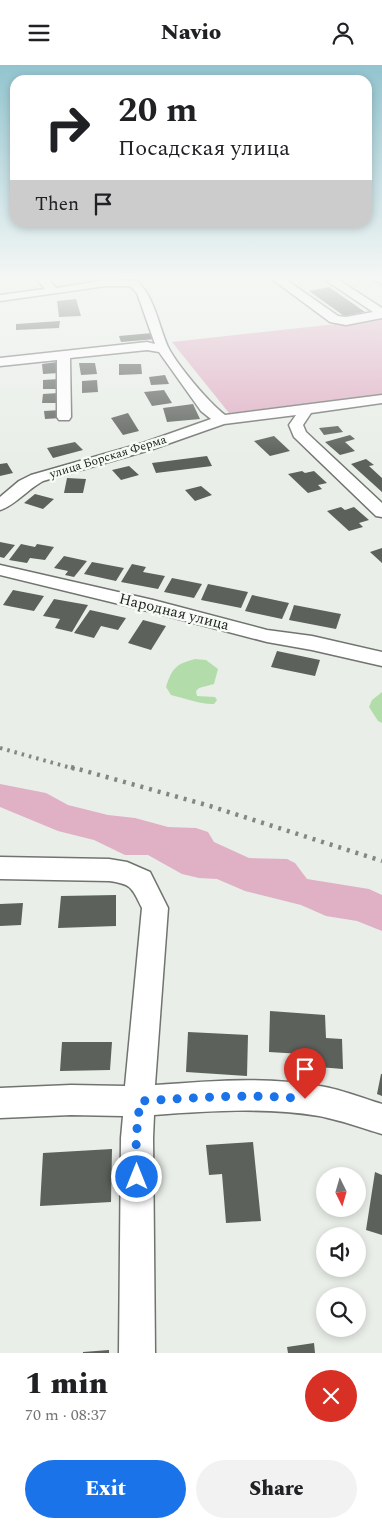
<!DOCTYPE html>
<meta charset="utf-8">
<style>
body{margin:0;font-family:Spectral,serif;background:#f2f2f2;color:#202124;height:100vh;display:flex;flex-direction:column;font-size:19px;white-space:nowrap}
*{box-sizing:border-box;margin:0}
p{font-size:16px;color:#757577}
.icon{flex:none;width:28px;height:28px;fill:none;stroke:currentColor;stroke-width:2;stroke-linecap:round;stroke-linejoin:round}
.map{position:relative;height:1288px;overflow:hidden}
.sheet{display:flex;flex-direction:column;background:#fff;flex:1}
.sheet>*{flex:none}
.guide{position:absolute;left:10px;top:10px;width:362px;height:152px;border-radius:15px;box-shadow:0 2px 8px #0003;background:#fff;color:#202124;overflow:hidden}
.needle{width:32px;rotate:175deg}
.controls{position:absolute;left:316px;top:1102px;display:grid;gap:10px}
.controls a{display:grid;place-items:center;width:50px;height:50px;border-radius:50%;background:#fff;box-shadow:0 2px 8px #0003;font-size:25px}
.pin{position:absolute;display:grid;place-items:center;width:42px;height:42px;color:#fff;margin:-51px -21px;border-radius:50% 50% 50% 0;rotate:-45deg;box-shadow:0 0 5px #0007}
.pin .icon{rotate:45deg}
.me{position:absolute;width:55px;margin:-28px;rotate:0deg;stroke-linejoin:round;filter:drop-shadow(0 0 4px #0008)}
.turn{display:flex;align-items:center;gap:18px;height:105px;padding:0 25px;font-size:22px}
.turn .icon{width:65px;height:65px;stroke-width:2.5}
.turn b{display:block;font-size:35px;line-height:42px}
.then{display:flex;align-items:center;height:48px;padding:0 25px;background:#0003;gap:10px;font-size:19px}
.round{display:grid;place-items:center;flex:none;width:52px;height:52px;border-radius:26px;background:#f2f2f2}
.summary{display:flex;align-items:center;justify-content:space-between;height:85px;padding:0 25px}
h1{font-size:30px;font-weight:800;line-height:38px}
.cta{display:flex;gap:10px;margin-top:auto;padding:10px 25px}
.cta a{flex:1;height:58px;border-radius:30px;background:#1a73e8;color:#fff;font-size:20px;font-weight:800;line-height:58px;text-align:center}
.cta a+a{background:#f2f2f2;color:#202124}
header{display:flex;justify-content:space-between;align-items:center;height:65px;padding:0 25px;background:#fff;font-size:22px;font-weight:800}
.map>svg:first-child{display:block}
.green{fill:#e0b0c5}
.water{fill:#b2ddaa}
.building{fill:#5d615c}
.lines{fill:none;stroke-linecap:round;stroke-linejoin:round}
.minor-casing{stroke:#70746f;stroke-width:3}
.minor{fill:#fff;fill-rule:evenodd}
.rail-far1{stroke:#838682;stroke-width:4;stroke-dasharray:2.5 5;stroke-linecap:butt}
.rail{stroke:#838682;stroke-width:4.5;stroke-dasharray:3 6;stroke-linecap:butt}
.route{stroke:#1a73e8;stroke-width:9;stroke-dasharray:0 16.2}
.labels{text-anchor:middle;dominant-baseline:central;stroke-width:5;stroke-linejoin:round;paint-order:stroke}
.far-street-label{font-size:12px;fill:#222422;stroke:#f6fbf5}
.street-label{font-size:15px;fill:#222422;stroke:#f6fbf5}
</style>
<header><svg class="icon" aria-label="menu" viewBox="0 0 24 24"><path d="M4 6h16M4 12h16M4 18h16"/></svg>Navio<svg class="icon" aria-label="person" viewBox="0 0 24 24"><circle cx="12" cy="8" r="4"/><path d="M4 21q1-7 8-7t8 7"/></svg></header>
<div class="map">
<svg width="382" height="1288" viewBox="0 0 382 1288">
<rect width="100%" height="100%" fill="#e9eee8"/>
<!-- green -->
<path class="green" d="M382 254V330L229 348 172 277Z
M0 719 46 728 68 740 108 750 135 753 168 762 196 763 208 767 214 777 249 793 287 794 295 798 307 814 369 824 382 830V866L357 856 326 851 301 840 245 826 217 814 199 813 182 809 148 790H125L94 775 58 766 0 742Z"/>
<!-- water -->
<path class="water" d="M195 594 206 595 218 604 214 619 199 623 196 626 197 631 215 632 217 635 214 639C203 640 183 633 171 630L166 622C172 604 175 599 195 594Z
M382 627V658L378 656 369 642 372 635Z"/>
<!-- building -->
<path class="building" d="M329 222 365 247 344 251 309 226Z
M76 234 81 251 59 252 57 236Z
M60 256 59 263 16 265V259Z
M152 268 156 274 121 277 119 271Z
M57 297 59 308 43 309 42 299Z
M79 298H95L97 309 81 310Z
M119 299H141L142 309 119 310Z
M165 310 169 319 151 320 149 312Z
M59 314 60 324H43V315Z
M97 315 98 327 82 328V316Z
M164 325 172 338 152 341 144 327Z
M58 328V338H42L43 329Z
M193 339 200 354 167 357 163 343Z
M61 345V353L45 354 44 346Z
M128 348 139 366 123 370 111 353Z
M338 361 343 367 324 370 319 363Z
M350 370 355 374 345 377 355 386 340 390 325 377Z
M274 371 290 386 270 391 254 376Z
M75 377 83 385 53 393 47 383Z
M207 391 212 401 156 408 152 398Z
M366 394 374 400 369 401 382 413V427L351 399Z
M7 398 13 408 0 411V399Z
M129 401 139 410 121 415 112 405Z
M302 406 305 408 314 406 327 418 318 420 322 424 308 428 288 409Z
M67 413 86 414 83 428H64Z
M201 421 212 430 195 436 185 425Z
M35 429 54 434 43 444 24 438Z
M341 442 345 445 354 442 369 455 359 458 363 462 349 466 327 446Z
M0 477 15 480 4 493 0 492Z
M21 479 35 482 37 479 54 482 45 495 30 493 27 498 9 495Z
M382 483V498L370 487Z
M64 491 87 496 74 512 65 510 68 506 54 503Z
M92 497 124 503 116 516 84 509Z
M132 499 146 502 143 507 165 511 158 524 121 517Z
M172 513 202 519 194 533 164 527Z
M208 519 248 527 241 543 201 535Z
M13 525 44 531 34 546 3 540Z
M252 530 289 538 282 554 245 546Z
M54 534 88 540 72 567 55 563 60 554 43 551Z
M294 540 341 549 336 564 289 555Z
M90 545 126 553 118 565 101 561 94 573 74 568Z
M143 555 166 561 151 585 128 578Z
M277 586 320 595 315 611 271 602Z
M116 830V861L58 863 61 831Z
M23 838 21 860 0 861V839Z
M270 946 325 950 326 973 342 974 343 1004 318 1002V990L269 987Z
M188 967 248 970 247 1011 186 1007Z
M62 977H112L110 1005 60 1006Z
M381 1009H382V1031L377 1029Z
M253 1077 261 1156 226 1158 222 1109 209 1110 206 1080Z
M112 1084 111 1137 40 1141 43 1088Z
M375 1107 382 1110V1170L366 1165Z
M314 1278 315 1288H288L287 1282Z
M109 1285V1288H83V1287Z"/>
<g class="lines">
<!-- minor casing -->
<g class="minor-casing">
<path id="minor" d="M37 214H48L56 223 106 215 137 216C155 233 158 259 168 282 177 300 209 338 225 350L382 330V338L311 348 303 360 306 367 382 438V452L376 451 294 372 289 360 296 350 224 359 153 384 43 416C28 424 14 441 0 445V432L19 416 31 410 143 378 211 354 201 346 159 287 147 285 70 293 71 352 69 355H59L57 352V295L0 301V293L147 277 155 279 137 228 130 221H106L0 236V230L45 224Z
M272 214H285L338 251 346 252 373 247 324 214H337L382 243V253L346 260 330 257Z
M373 214H382V219Z
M0 500 153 535 267 565 312 571 382 587V601L312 585 267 577 152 547 0 510Z
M0 792 109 794 127 797 150 807 168 843 155 1020C210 1016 265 1011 320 1021 340 1024 362 1033 382 1039V1069C362 1063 340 1055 319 1051 264 1042 209 1046 154 1050L153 1073 155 1288H119L121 1073 123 1051 71 1050 0 1053V1023L71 1020 125 1021 142 843C132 823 132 819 109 816L0 814Z"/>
</g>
<!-- minor -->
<use href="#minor" class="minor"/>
<!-- rail-far1 -->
<path class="rail-far1" d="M0 683 75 704"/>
<!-- rail -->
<path class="rail" d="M71 702 210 741 382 796"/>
</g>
<!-- sky -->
<linearGradient id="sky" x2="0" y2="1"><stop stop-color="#92c4cf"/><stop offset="0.54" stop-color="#f5f7f5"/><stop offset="1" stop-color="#f5f7f5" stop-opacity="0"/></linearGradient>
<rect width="382" height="394" fill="url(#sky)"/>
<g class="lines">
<!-- route -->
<path class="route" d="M137 1112 136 1073 140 1036C196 1033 250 1028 305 1034"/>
</g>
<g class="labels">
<!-- far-street labels -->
<g class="far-street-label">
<text transform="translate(108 392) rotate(-17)">улица Борская Ферма</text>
</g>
<!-- street labels -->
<g class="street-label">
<text transform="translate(174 547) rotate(14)">Народная улица</text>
</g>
</g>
</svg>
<div class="controls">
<a><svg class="needle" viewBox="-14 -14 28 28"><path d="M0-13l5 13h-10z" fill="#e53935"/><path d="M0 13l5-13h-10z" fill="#757577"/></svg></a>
<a><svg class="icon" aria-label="sound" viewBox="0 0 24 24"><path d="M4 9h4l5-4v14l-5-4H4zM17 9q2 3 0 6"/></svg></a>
<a><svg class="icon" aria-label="search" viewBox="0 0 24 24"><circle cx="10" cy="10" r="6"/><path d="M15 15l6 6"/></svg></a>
</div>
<div class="pin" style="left:305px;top:1034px;background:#d93025"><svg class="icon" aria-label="arrive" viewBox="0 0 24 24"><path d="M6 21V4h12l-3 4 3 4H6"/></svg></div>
<svg class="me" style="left:137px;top:1112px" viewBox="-20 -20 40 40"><circle r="17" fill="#1a73e8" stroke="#fff" stroke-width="3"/><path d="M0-11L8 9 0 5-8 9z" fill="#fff"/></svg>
<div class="guide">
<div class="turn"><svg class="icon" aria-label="right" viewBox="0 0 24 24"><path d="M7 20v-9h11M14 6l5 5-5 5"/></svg><div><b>20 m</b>Посадская улица</div></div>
<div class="then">Then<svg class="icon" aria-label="arrive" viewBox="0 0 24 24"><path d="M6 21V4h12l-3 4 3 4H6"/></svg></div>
</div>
</div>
<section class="sheet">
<div class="summary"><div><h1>1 min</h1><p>70 m · 08:37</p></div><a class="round" style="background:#d93025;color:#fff"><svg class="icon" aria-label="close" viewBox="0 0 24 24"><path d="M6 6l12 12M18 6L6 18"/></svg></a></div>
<div class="cta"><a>Exit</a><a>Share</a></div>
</section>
